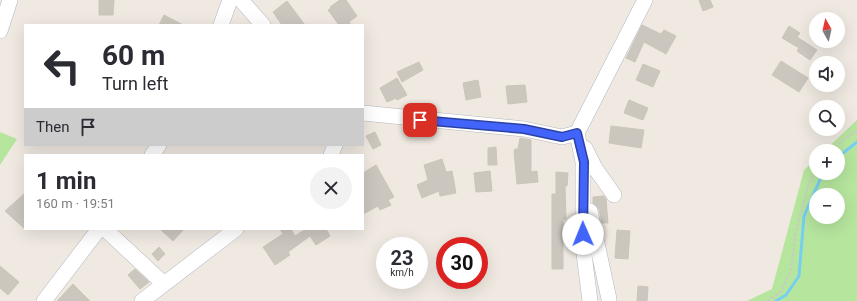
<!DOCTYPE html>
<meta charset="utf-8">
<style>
body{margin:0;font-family:Roboto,sans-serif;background:#f2f2f3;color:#2b2b33;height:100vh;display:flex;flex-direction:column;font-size:15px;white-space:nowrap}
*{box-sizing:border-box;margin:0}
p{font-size:13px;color:#7c7c81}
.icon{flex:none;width:22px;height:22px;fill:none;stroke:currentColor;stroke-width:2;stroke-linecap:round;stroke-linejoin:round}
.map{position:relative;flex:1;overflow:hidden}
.details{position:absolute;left:24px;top:154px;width:340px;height:76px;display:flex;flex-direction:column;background:#fff;border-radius:0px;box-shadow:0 4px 16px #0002}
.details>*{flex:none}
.guide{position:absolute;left:24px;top:24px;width:340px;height:122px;border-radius:0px;box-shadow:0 4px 16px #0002;background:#fff;color:#2b2b33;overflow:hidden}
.needle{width:26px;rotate:352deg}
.controls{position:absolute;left:809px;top:12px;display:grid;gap:8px}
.controls a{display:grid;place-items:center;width:36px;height:36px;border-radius:50%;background:#fff;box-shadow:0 4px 16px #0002;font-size:20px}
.speed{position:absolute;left:376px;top:237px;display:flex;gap:8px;font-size:20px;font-weight:700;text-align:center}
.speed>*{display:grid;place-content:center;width:52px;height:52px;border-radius:50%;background:#fff;box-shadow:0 4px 16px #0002;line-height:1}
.speed small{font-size:10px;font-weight:400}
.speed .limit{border:6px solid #d22;background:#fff;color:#111}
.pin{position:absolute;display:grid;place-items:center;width:34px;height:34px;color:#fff;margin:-17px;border-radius:8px;box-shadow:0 2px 6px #0006}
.me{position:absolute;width:44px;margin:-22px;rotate:359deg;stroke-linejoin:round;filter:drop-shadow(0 0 3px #0008)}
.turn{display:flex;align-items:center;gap:14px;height:84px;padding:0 12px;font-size:18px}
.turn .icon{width:52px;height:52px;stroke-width:2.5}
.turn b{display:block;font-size:28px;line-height:34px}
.then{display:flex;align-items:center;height:38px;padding:0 12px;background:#0003;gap:8px;font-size:15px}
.round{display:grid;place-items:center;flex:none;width:42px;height:42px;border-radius:21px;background:#f2f2f3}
.overview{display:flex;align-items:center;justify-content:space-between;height:68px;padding:0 12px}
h1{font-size:24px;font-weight:700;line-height:30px}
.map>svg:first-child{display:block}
.green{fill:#b6e59e;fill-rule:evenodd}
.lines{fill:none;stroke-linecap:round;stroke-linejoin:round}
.stream{stroke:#75cff0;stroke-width:3}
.building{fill:#cbc7bf;stroke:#cbc5ba}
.minor-casing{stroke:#b4b7c1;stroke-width:16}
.path{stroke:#c9c9c9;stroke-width:2;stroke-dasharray:3 2;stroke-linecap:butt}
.minor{stroke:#fff;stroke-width:15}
.route-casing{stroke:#2b41a3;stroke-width:10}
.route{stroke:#4264fb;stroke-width:7}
</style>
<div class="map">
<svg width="857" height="301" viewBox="0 0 857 301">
<rect width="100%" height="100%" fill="#efe9e1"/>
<!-- green -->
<path class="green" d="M857 120V301H747L772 289 804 170 816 159V173H838V151H824ZM816 195H838V217H816Z
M0 132 17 139 0 165Z"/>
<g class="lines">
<!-- stream -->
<path class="stream" d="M838 157 857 142
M776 301 786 295 799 276 804 216 823 173"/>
</g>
<!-- building -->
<path class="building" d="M99 0H114L113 15H99Z
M340 0H346L357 16 349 22 351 25H339L328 10 331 8 330 7Z
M699 0H710L713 7 703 11Z
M287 1 305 25H282L273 12Z
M164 15 183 25H159Z
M642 25 661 34 664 30 676 36 666 54 644 42 635 62 626 58Z
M789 26 800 33 797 37 817 50 810 60 797 51 799 48 782 38Z
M781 61 808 78 799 92 772 75Z
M419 62 423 70 402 82 397 72Z
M643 64 660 71 653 87 636 80Z
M397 78 407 95 397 100 396 98 387 102 380 88Z
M478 80 481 97 466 100 463 83Z
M525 85 527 102 508 104 506 86Z
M629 100 648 108 643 120 624 113Z
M611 126 644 130 641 148 609 143Z
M375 132 381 145 373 149 366 136Z
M520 138 531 140V172L537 171 538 182 517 184 514 151 515 149H518Z
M496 147 497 165H488V148Z
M442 159 446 172 452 171 456 193 440 196 439 191 422 198 417 185 428 180 424 165Z
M376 165 394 197 388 200 391 205 380 210 378 206 363 214V173Z
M490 171 492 191 476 192 474 173Z
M556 172 568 173 567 186H565L566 219H563V269H552V194H556Z
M25 193V229L5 211Z
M604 196 606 199 608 223H602L599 209 593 203V197Z
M160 229H184L173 241Z
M280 229H291L295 236 306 229H326L330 236 316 245 310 236 288 252 290 255 275 265 263 247 283 234Z
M617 230 630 231 628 259 615 258Z
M159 247 165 254 158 261 152 254Z
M0 266 19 282 8 295 0 288Z
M135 269 149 282 140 289 128 275Z
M73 284 90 301H57Z
M638 286 648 287 647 301H637Z"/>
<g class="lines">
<!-- minor casing -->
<g class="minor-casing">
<path id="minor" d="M241 0 263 25
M221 25 230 0
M0 31 10 0
M363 113 524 129 562 137 577 133 645 0
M577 133 583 162V246L590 301
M585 148 595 168 614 195
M152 155 159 145
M331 155 335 145
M590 211 609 299
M105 229 164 284
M44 301 99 229
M142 301 236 229"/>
</g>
<!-- path -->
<path class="path" d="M832 151 844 139 857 131
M767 301 780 293 791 271 796 231 809 183 816 171"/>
<!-- minor -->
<use href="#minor" class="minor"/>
</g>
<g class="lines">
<!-- route casing -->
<g class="route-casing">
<path id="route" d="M420 120 524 129 562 137 577 133 584 162 583 234"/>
</g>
<!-- route -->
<use href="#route" class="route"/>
</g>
</svg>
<div class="controls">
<a><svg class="needle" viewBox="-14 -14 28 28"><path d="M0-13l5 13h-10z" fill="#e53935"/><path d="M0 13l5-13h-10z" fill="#7c7c81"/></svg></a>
<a><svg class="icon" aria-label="sound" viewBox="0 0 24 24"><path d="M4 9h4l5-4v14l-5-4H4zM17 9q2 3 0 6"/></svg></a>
<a><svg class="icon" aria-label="search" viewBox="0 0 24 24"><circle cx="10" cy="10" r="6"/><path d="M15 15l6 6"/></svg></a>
<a>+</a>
<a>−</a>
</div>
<div class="speed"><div>23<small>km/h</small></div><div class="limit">30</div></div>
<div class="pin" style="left:420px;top:120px;background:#d93025"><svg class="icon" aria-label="arrive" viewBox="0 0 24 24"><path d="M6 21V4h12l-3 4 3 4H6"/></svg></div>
<svg class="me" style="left:583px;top:234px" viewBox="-20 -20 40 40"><circle r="19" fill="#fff"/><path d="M0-13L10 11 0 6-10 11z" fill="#4264fb"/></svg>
<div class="guide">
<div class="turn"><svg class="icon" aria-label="left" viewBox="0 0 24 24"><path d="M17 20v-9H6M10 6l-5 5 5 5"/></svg><div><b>60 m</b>Turn left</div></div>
<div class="then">Then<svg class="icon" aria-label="arrive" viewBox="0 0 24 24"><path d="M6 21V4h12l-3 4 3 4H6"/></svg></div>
</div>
<section class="details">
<div class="overview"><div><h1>1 min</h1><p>160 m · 19:51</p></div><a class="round"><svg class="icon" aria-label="close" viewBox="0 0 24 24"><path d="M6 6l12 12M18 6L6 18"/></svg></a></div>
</section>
</div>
